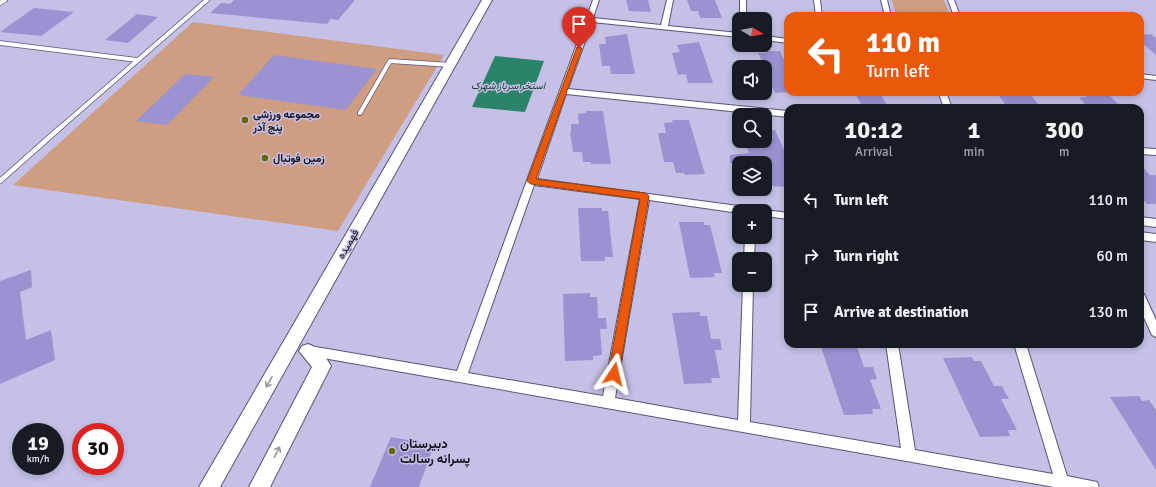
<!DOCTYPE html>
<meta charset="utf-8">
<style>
body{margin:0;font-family:Signika,Vazirmatn,sans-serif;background:#242831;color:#f1f3f6;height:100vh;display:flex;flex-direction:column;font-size:15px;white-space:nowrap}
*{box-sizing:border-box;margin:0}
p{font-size:13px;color:#9ea1a6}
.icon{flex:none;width:22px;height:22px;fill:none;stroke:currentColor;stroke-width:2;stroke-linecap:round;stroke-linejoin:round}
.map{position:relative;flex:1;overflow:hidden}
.drawer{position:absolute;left:784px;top:104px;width:360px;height:244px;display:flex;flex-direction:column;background:#171b24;border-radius:12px;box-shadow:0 2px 6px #0003}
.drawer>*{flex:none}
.guide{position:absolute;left:784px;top:12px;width:360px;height:84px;border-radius:12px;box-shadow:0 2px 6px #0003;background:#ea580c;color:#fff;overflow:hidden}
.needle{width:26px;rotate:100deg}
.controls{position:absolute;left:732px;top:12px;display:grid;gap:8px}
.controls a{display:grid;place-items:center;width:40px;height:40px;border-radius:8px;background:#171b24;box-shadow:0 2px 6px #0003;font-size:20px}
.speed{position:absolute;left:12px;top:423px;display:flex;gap:8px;font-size:20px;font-weight:700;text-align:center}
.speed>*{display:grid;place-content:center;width:52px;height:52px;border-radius:50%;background:#171b24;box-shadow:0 2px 6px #0003;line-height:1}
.speed small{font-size:10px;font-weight:400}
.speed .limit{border:6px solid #d22;background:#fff;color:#111}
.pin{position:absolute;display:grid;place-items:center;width:34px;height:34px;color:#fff;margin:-41px -17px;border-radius:50% 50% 50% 0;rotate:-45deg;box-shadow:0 0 4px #0007}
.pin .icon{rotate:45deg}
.me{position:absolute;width:44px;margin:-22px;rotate:10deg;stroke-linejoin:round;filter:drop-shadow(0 0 3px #0008)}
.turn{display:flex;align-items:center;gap:14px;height:84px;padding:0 16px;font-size:18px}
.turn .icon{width:52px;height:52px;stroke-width:2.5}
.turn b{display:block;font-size:28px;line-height:34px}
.eta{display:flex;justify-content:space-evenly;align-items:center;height:68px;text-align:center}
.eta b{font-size:24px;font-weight:700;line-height:28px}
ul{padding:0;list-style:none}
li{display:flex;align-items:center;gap:12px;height:56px;padding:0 16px}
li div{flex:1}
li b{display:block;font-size:15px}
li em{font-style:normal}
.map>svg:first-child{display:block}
.green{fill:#cf9d82}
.water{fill:#2b8369}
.building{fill:#9b92d2}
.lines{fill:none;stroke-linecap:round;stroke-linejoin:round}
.service-far1-casing{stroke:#595576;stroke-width:5.5}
.service-casing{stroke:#595576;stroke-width:6}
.minor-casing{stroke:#595576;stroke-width:2}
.secondary-casing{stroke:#595576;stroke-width:2}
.service-far1{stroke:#fff;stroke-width:4}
.service{stroke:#fff;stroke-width:4.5}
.minor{fill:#fff;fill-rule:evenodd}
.secondary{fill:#fff;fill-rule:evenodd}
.oneway{stroke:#95949a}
.route{fill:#ea580c;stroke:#983908}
.poi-dot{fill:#660;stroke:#c4c0e6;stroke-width:1.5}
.labels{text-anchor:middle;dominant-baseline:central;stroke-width:3;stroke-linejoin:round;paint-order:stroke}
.far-water-label{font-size:10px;font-style:italic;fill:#183e32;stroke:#c4c0e6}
.poi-label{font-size:11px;font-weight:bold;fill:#14121f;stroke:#c4c0e6;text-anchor:start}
.street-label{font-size:11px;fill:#14121f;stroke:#c4c0e6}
.near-poi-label{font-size:13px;font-weight:bold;fill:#14121f;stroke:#c4c0e6;text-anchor:start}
</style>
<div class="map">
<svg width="1156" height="487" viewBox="0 0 1156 487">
<rect width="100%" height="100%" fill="#c4c0e6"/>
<!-- green -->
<path class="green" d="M892 0H944L950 16H896Z
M193 22 444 55 338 231 13 185Z"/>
<!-- water -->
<path class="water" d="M495 56 544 61 525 112 472 107Z"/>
<!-- building -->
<path class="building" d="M234 0H355L338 20 331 19 327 24 210 13 221 3 230 4Z
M626 0H648L651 12 629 11Z
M687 0H715L722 18H700L698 11H691Z
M34 8 74 12 41 36 0 32Z
M137 14 158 17 128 43 105 40Z
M627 34 635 74H611L610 66H602L599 44H606L605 37Z
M1151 34 1156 38V55L1140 41V35Z
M699 42 705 59 713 83H688L686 74 678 75 672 53 680 52 677 45Z
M765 51H780L788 69V92L775 93 771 84H765V67L758 53H766Z
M274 55 377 69 346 110 238 95Z
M185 74 214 77 167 125 136 121Z
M854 92H879L887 105 861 104Z
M996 92H1028L1040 106H1035L1037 108H1008Z
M1082 92H1106L1122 108H1089L1079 98 1087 97Z
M586 111H603L611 164H591V162H583L582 152H573L570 132H571V124H579L578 114 586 113Z
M672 120H689L705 174 685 175 684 173H676L673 162H664L658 133H666L664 123 673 122Z
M775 130 788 159V187L770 186 765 173V163H730V155L749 153 746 144H754L753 141H765V131Z
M1140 164 1150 175H1156V204H1147L1140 196Z
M578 208H602V211H608L613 257H605V261H581Z
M679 222H704V225H710L722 273H714L715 277 690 278Z
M31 270 32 287 20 292 26 340 51 330 55 360 0 384V281Z
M590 293V297H597L598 318H606L607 329H600L602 355 593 356V360L565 361 563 294Z
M700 312V316H707L711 339H720L722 350H715L720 378H711L712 383 684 384 672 313Z
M820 344H856L864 367H873L877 379 870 380 881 409H872L873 414 844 415Z
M972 357 974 361H981L994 386H1002L1009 399H1001L1017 430H1008L1010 436 980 437 943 358Z
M1139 396 1142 401 1149 400 1156 410V470L1110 397Z
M391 437 434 445 419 487H370Z"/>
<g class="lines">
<!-- service-far1 casing -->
<g class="service-far1-casing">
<path id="service-far1" d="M0 3 5 0
M0 43 137 60
M360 113 390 61 451 65
M61 127 207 0"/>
</g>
<!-- service casing -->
<g class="service-casing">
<path id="service" d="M0 181 62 126"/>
</g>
<!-- minor casing -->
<g class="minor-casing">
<path id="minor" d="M593 0H599L593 18 661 25 667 0H673L668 26 739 33V37L592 22 568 89 788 111V117L566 94 537 179 753 208 758 211H739V213L649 200 615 398 738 420 743 285H753L750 422 901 448 886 344H898L915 450 1053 474 1014 344H1026L1067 476 1097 482 1099 487H1054L306 355 304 351 306 347 310 346 457 371ZM534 185 640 199 603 396 468 373Z
M740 0H746V19H740Z
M814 0H820L822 16H816Z
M881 0H887L891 16H885Z
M948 0H954L960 16H954Z
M765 36 788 39V43L765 40Z
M1140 74 1156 76V80L1140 78Z
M937 92H946L952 108H944L939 94Z
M1140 148 1156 149V155L1140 154Z
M765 210 788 213V219L765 216V211H761Z
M1140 217 1156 219V227L1140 225Z
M1140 232 1156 234V242L1140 240Z
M745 237H755L754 259H744Z
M1140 293 1144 294 1156 320V337L1152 335 1140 309Z"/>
</g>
<!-- secondary casing -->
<g class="secondary-casing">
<path id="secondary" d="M482 0H492L220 487H199Z
M308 344C318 347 326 357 331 366L270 487H249L312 367 299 351 302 346Z"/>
</g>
<!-- service-far1 -->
<use href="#service-far1" class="service-far1"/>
<!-- service -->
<use href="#service" class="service"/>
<!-- minor -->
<use href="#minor" class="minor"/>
<!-- secondary -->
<use href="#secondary" class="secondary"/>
</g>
<!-- one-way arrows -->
<defs><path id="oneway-shaft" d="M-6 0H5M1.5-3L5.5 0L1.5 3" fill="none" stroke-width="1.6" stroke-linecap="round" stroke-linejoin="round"/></defs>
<g class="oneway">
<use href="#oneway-shaft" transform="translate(269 382) rotate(120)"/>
<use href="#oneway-shaft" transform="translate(277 452) rotate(-63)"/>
</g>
<!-- route -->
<path class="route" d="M577 47 582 48 536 179 645 193 649 196 619 374 617 377 614 378 610 377 608 374 640 199 531 184 527 181Z"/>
<!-- markers -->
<g class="poi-dot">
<circle cx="245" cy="120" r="4"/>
<circle cx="265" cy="158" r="4"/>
<circle cx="392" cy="451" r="4"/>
</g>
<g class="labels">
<!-- far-water labels -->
<g class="far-water-label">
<text x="508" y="86">استخر سرباز شهرک</text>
</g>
<!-- poi labels -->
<g class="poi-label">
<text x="253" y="114">مجموعه ورزشی<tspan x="253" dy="13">پنج آذر</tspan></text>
<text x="273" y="158">زمین فوتبال</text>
</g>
<!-- street labels -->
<g class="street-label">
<text transform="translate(348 244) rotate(-60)">فهمیده</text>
</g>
<!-- near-poi labels -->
<g class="near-poi-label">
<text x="400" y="444">دبیرستان<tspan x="400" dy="15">پسرانه رسالت</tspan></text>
</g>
</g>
</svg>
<div class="controls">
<a><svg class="needle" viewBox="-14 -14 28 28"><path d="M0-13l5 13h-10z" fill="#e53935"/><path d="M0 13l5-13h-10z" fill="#9ea1a6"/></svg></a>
<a><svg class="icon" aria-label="sound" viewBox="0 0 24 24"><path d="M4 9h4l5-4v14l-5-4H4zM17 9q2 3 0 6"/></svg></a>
<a><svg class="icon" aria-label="search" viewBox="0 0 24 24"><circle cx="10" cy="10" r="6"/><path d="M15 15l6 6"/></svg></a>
<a><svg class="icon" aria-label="layers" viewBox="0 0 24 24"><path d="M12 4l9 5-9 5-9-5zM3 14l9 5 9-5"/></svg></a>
<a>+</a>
<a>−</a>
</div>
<div class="speed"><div>19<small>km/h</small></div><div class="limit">30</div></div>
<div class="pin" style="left:579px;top:48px;background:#d93025"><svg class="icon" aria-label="arrive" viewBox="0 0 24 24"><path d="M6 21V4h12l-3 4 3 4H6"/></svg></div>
<svg class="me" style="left:614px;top:374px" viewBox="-20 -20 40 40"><path d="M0-17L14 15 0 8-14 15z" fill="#ea580c" stroke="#fff" stroke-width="4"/></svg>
<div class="guide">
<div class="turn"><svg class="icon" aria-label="left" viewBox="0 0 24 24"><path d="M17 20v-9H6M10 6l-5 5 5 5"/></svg><div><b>110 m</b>Turn left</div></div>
</div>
<section class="drawer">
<div class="eta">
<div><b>10:12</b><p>Arrival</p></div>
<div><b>1</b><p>min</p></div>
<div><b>300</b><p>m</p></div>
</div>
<ul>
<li><svg class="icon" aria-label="left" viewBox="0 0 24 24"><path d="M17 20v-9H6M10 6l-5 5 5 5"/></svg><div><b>Turn left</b></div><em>110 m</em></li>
<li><svg class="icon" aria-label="right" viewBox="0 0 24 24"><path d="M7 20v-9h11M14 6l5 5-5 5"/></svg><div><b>Turn right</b></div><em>60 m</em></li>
<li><svg class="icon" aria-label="arrive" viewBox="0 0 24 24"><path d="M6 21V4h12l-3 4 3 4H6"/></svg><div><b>Arrive at destination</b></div><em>130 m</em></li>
</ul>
</section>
</div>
